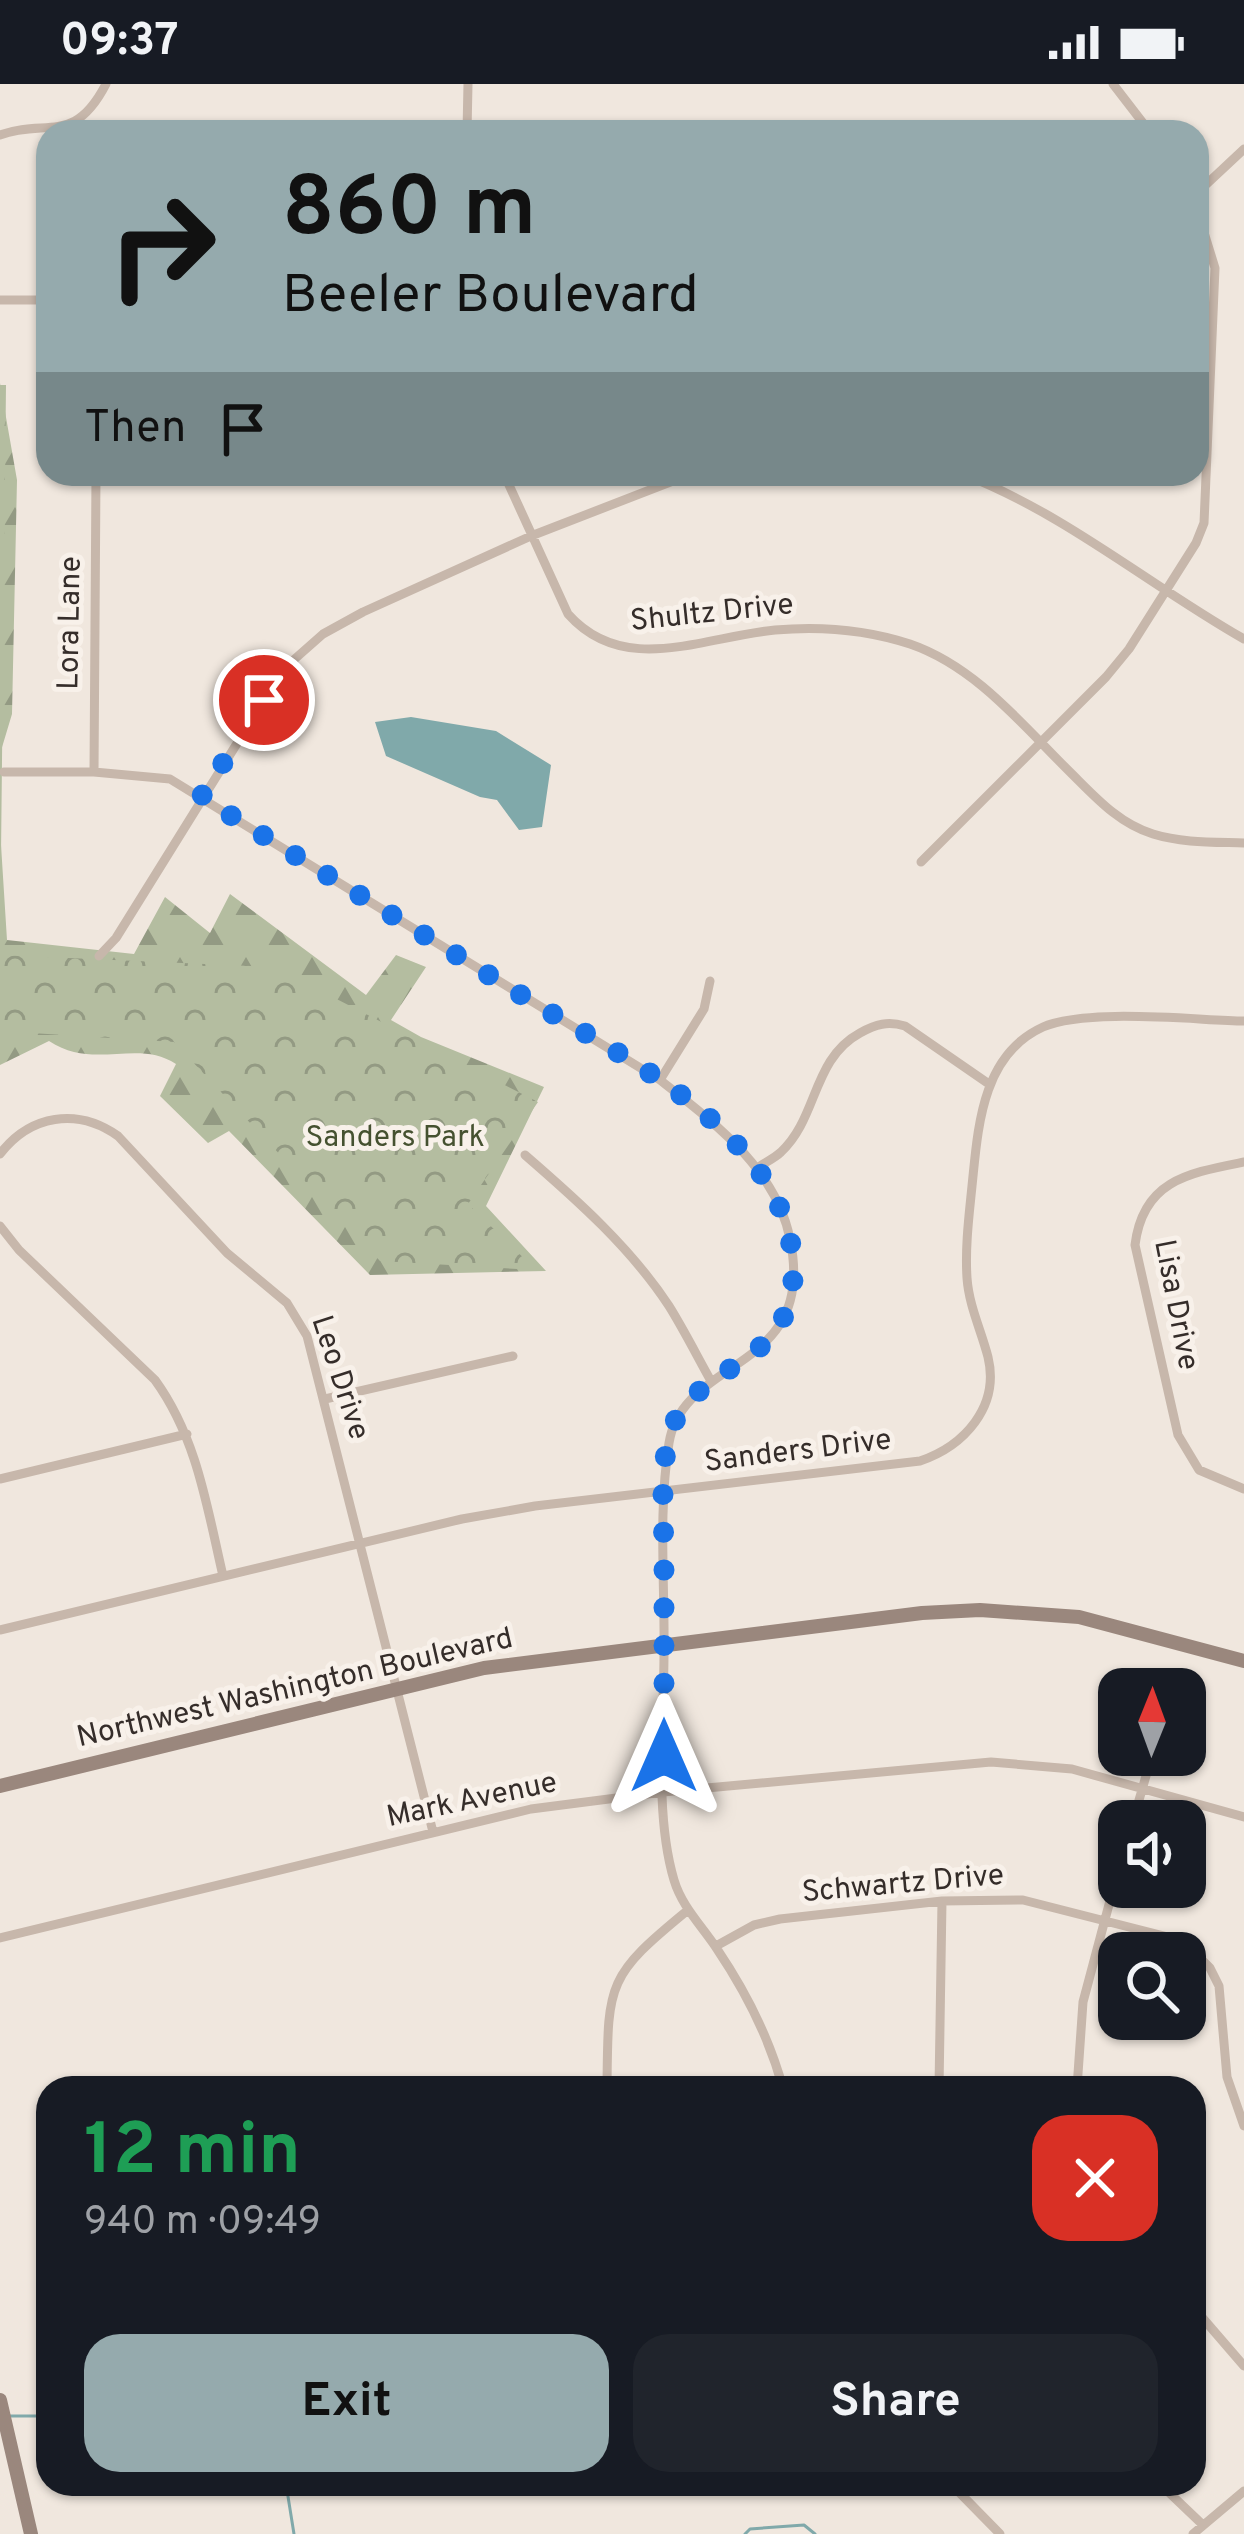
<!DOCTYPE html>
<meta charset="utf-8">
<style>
body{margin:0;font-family:Overpass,sans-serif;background:#20242c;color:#f1f3f6;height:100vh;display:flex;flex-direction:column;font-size:45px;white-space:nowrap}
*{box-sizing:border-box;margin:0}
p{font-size:39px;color:#9ea1a6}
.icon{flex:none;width:66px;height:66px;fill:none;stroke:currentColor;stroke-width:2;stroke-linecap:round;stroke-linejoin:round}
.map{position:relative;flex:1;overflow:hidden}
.drawer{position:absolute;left:36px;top:1992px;width:1170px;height:420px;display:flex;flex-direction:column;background:#171b24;border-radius:36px;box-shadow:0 3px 9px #0004}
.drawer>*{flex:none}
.top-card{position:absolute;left:36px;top:36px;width:1173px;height:366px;border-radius:36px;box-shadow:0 3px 9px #0004;background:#95aaad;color:#111;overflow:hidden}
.needle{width:78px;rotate:1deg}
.controls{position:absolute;left:1098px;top:1584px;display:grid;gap:24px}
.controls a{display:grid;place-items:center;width:108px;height:108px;border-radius:24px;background:#171b24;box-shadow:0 3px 9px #0004;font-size:60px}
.pin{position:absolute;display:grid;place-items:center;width:102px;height:102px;color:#fff;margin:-51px;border:6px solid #fff;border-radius:50%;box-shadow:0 3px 12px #0007}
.me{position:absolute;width:132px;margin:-66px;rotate:0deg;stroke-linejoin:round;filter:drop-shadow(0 0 9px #0008)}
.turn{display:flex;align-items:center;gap:42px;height:252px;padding:0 48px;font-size:54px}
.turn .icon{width:156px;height:156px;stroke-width:2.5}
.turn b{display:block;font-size:84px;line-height:102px}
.then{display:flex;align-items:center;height:114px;padding:0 48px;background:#0003;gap:24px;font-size:45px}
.round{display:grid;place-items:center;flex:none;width:126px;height:126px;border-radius:36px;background:#20242c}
.head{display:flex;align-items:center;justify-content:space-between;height:204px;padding:0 48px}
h1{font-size:72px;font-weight:700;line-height:90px;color:#1e9e55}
.action{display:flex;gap:24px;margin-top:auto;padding:24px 48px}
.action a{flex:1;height:138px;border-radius:36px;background:#95aaad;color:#111;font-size:48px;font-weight:700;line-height:138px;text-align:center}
.action a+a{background:#20242c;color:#f1f3f6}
.status{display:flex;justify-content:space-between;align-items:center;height:84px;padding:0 60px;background:#171b24;direction:ltr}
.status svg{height:33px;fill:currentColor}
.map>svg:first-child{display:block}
.forest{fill:url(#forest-firs)}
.park{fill:url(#park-crowns)}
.water{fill:#80a9aa}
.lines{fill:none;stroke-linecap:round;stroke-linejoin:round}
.stream{stroke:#80a9aa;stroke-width:3}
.minor{stroke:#c7b7ab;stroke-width:9}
.secondary{stroke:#9a877d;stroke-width:14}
.route{stroke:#1a73e8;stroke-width:21;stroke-dasharray:0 37.8}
.labels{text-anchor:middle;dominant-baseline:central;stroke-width:10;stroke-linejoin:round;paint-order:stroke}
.street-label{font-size:30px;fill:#352d2a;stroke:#f8f1ea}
.park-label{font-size:30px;fill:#455130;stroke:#f8f1ea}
</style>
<div class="status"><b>09:37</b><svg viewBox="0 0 49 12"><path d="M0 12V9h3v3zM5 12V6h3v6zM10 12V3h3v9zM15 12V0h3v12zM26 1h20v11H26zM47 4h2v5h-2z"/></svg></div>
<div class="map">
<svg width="1244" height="2450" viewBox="0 0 1244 2450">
<defs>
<pattern id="forest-firs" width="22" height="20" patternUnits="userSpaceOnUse" patternTransform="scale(3)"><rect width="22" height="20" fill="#b4bda0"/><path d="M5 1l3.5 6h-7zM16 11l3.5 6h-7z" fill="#939a83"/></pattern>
<pattern id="park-crowns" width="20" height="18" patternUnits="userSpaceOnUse" patternTransform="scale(3)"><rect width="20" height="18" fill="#b4bda0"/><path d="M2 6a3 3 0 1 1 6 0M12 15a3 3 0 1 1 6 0" fill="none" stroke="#939a83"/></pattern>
</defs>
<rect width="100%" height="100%" fill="#f0e7de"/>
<!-- forest -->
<path class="forest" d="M0 299 17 396 12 630 0 670Z
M0 745 7 856 134 870 165 813 210 849 230 810 366 911 396 871 426 883 391 936 421 953 544 1003 486 1122 546 1187 370 1191 229 1047 208 1059 160 1012 176 980C137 954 94 987 49 957L0 981Z"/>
<!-- park -->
<path class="park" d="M0 301H6L0 865Z
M0 871 274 883 538 1018 468 1120 536 1186 380 1177 174 958 0 947Z"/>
<!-- water -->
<path class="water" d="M411 633 496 647 551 681 542 743 519 746 497 716 480 713 386 672 375 638Z"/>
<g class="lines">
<!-- stream -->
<path class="stream" d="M8 2332H48
M286 2400 294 2450
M745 2450 750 2445 804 2441 815 2450"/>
<!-- minor -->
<path class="minor" d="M1113 0 1150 48
M467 48 468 0
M0 51C47 34 74 62 106 0
M1197 109 1244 65
M0 216H48
M504 390 568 530C624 593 702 553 775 546 820 542 867 546 910 560 977 583 1024 643 1073 691 1097 715 1120 740 1153 750 1182 759 1214 758 1244 759
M963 390C1066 430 1149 501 1244 555
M4 688H94L170 695 660 996C713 1038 776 1084 790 1155 818 1290 683 1271 669 1359 658 1428 665 1500 664 1569 664 1639 654 1729 674 1796 682 1823 702 1842 717 1865 746 1908 769 1953 783 2004
M94 688 96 390
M921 778 1106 593 1129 565 1196 459 1204 439 1215 184 1197 126
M99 872 116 854 264 616 289 580 323 550 363 528 531 452 691 390
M660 996 704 925 710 897
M0 1070C30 1031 77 1023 118 1052L227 1169 287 1219 307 1252 433 1748
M525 1071C577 1116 631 1164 669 1222 684 1246 697 1272 711 1297
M1244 1078C1189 1089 1143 1096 1135 1161L1178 1351 1199 1386 1244 1405
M757 1084C764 1079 775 1074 781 1068 818 1034 812 975 860 949 876 940 888 937 905 942L989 1000
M0 1142 19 1166 155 1296C197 1354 207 1423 223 1492
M325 1315 513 1272
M0 1395 187 1350
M0 1546 462 1435 535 1422 920 1377C964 1362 1000 1323 988 1273 981 1246 969 1222 967 1194 965 1163 969 1132 972 1102 978 1045 981 971 1043 943 1087 924 1193 936 1244 937
M1133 1737 1152 1671
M0 1854 531 1725 663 1708 991 1678 1072 1685 1244 1733
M716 1862 754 1841 780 1835 942 1817 1023 1816 1168 1853 1193 1867 1210 1884 1219 1902 1227 1993 1244 2042
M607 2004C608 1899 606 1893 688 1826
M939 2004 942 1817
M1077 2004 1083 1918 1119 1783
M1194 2224 1244 2282
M951 2400 1000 2450
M1160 2400 1203 2441
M1193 2450 1244 2407"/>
<!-- secondary -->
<path class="secondary" d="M0 1702 484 1584 922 1529 980 1526 1079 1533 1244 1577
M0 2316 31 2450"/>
</g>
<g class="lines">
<!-- route -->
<path class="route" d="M264 616 201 713C309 780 418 847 526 914 606 963 701 1009 758 1086 783 1119 798 1164 792 1205 781 1280 705 1280 675 1337 658 1371 664 1434 664 1472 664 1539 664 1605 664 1672"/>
</g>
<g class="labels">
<!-- street labels -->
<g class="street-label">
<text transform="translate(712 530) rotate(-6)">Shultz Drive</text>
<text transform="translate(71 539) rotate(-89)">Lora Lane</text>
<text transform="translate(1175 1221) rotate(79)">Lisa Drive</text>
<text transform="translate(339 1294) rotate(72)">Leo Drive</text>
<text transform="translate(798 1368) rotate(-7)">Sanders Drive</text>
<text transform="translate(295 1605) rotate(-13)">Northwest Washington Boulevard</text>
<text transform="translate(472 1717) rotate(-12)">Mark Avenue</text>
<text transform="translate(903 1801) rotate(-5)">Schwartz Drive</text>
</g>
<!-- park labels -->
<g class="park-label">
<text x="395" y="1054">Sanders Park</text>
</g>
</g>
</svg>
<div class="controls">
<a><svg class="needle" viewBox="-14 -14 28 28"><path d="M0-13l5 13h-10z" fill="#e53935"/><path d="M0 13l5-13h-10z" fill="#9ea1a6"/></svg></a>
<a><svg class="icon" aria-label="sound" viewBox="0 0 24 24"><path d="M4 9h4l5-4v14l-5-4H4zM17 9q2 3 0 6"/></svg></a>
<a><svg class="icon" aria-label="search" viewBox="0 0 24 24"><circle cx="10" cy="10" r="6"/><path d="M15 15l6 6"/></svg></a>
</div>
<div class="pin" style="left:264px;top:616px;background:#d93025"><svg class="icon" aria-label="arrive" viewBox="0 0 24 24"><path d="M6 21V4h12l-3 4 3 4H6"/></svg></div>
<svg class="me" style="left:664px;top:1672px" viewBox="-20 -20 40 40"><path d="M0-17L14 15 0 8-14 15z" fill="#1a73e8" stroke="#fff" stroke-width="4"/></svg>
<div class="top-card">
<div class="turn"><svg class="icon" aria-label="right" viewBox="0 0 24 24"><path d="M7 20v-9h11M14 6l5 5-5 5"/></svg><div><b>860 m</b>Beeler Boulevard</div></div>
<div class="then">Then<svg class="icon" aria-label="arrive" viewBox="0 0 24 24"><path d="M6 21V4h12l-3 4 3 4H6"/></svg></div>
</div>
<section class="drawer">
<div class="head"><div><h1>12 min</h1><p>940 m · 09:49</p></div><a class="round" style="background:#d93025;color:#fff"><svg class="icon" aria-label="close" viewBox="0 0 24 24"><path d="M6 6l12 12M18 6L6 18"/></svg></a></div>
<div class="action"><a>Exit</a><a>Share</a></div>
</section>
</div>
